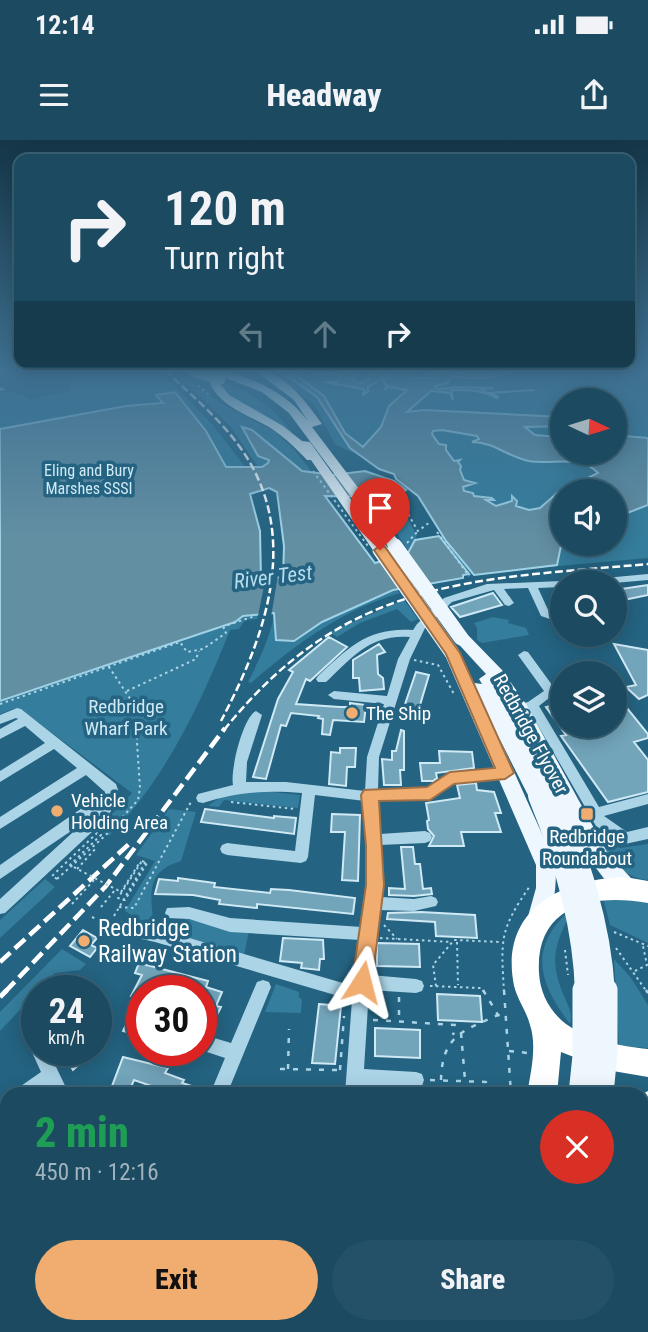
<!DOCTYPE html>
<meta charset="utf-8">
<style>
body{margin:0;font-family:"Roboto Condensed",sans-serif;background:#245167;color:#f1f3f6;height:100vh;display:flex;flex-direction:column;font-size:26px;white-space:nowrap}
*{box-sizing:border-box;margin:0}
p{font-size:23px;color:#a0b3bd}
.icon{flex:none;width:38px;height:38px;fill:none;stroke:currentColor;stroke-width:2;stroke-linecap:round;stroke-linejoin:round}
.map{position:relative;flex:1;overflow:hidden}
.sheet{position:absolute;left:0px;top:947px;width:649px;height:247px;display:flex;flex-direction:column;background:#1b4a61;border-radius:21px 21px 0 0;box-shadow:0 4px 18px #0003,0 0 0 2px #396276}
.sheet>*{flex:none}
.banner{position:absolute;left:14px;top:14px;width:621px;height:214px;border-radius:14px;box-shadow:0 4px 18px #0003,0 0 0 2px #396276;background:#1b4a61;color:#f1f3f6;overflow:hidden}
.needle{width:46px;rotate:94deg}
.tools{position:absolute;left:550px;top:248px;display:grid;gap:14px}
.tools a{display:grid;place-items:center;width:77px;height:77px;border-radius:50%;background:#1b4a61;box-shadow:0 4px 18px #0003,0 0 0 2px #396276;font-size:35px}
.speed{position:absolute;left:21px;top:835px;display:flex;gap:14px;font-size:35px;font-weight:700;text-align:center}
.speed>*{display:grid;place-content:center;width:91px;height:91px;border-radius:50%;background:#1b4a61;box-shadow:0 4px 18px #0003,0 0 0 2px #396276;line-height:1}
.speed small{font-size:18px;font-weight:400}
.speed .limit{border:10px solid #d22;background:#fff;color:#111}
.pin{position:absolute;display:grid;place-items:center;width:60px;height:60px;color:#fff;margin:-72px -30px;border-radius:50% 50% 50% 0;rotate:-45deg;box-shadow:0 0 7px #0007}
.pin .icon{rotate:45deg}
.me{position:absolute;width:77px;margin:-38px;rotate:9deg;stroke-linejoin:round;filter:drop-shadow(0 0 5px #0008)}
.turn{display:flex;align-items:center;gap:24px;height:147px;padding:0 35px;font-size:32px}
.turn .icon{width:91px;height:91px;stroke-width:2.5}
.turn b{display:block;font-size:49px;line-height:60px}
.lanes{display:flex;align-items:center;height:66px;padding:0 35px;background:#0003;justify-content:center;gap:35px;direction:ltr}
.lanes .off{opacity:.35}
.round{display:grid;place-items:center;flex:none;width:74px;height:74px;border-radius:37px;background:#245167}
.head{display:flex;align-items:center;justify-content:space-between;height:119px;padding:0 35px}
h1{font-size:42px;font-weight:800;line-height:52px;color:#1e9e55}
.action{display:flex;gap:14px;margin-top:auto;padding:14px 35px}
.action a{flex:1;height:80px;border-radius:42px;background:#f1ac6f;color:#111;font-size:28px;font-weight:800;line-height:80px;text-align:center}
.action a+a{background:#245167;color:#f1f3f6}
.status{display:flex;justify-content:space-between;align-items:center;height:49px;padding:0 35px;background:#1b4a61;direction:ltr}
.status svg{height:19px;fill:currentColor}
header{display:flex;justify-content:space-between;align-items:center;height:91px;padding:0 35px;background:#1b4a61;font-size:32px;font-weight:800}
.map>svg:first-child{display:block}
.green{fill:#357d9c;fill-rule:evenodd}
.water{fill:#638fa3;stroke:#a0d2e7;stroke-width:2;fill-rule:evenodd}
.pier{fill:#246381}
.building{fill:#72a4ba;stroke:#cfe9f5;stroke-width:2}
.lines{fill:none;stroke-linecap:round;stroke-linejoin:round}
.path-far1{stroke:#abd4e7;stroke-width:2;stroke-dasharray:2.5 3.5;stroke-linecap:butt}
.path{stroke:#abd4e7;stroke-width:2.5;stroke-dasharray:5 8;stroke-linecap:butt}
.minor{fill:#abd4e7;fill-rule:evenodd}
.major{fill:#edf7fd;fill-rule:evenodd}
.highway{fill:#fff;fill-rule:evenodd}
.rail-far2{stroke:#fff;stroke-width:2.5;stroke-dasharray:8 3.5;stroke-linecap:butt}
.rail-far1{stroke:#fff;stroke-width:4.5;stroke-dasharray:14 6;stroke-linecap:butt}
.rail{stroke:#fff;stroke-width:5;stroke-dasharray:18 8;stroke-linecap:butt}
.path-bridge{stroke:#abd4e7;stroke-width:2;stroke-dasharray:2.5 3.5;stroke-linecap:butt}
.major-bridge-far3{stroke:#edf7fd;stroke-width:11}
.major-bridge-far2{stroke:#edf7fd;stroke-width:15}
.major-bridge-far1{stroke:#edf7fd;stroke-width:20}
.major-bridge{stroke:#edf7fd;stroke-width:25}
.route{fill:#f1ac6f;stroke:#9d7048;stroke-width:2}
.poi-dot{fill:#f1ac6f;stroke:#246381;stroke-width:2.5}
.labels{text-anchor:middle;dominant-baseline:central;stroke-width:7;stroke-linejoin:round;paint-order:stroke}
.far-park-label{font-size:16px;fill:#cfe9f5;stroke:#246381}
.park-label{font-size:19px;fill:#cfe9f5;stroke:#246381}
.poi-label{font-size:19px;fill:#fff;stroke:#246381;text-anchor:start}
.street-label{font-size:19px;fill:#fff;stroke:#246381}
.water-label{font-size:21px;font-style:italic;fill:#b7ddee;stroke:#246381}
.near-poi-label{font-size:23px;fill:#fff;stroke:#246381;text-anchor:start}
</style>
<div class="status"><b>12:14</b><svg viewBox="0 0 49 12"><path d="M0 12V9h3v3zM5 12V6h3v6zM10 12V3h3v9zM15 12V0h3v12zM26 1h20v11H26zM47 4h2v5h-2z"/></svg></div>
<header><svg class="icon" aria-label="menu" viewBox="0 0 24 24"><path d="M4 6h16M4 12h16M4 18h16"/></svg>Headway<svg class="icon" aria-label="share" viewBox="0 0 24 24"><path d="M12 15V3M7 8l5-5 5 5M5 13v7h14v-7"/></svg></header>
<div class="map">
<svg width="648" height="1192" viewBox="0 0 648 1192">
<rect width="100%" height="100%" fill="#246381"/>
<!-- green -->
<path class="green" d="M73 230 160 231 213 285 245 327H258L230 286 176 233 184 235 218 262 274 291 293 308 312 332 302 331 0 457V252L11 251 31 259 70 251Z
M270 230H648V418L469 434 439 396 445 395 431 371 412 350H406L394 341 397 338 395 333 335 304 314 264ZM562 261H614V313H562ZM562 352H614V404H562Z
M215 241C252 250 269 264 293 293L235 262Z
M372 355 380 357C385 364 388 361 395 366 405 372 411 385 417 395L409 412Z
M396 450 400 453C342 470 296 504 251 543L248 542C257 525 273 491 274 473Z
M404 460 418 479 411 482 397 469 360 483 337 497 330 492Z
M258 474 257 479 245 480 239 489 230 490C201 563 165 640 109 696L98 689 132 653 23 571 16 568 0 574V561L234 482 243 476Z
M493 477 509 480 508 483 526 488 529 495 482 503 477 500V488L474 483Z
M245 649 300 655 298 668 224 660 219 667 208 666 219 658Z
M169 669 196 672 181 721C148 731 150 749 153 780L147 785 125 771 155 721 136 715Z
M601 701 620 708 648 704V740C624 738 611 721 601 701Z
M45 739 55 747 0 798V780Z
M603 758 648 761V803L610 785Z
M567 773 568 779C552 809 551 826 565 858 569 868 573 874 570 884 541 846 527 810 567 773Z
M186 779 249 791 244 815 177 796 178 783Z
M62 809 86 824 80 830 55 833 0 891V872Z
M614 819 631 838 648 865V908L619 906Z
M276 844 299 852V858L302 859 301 873 265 872Z"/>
<!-- water -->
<path class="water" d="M279 230H289L324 256 345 293 363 307 381 287 389 266 407 250 389 247 384 250 387 247 382 239 368 247V252L362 255 365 251 363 249 324 242H337L341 235 314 234C325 234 354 230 360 232L351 239 360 243 368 240 375 230H389L383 236 385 240 395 232 393 230H410L414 238H435L440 233 433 232 432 235 425 233V230L461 233 479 230 471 235C487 238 501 230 515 230 495 240 473 239 451 236L448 243 435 246 438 249 457 247 493 248 481 249 488 253 534 250 491 253 498 257 497 258C482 250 470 250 451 250L453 260 450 253 431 251 407 272 424 270 562 277V286L525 287 535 295 559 297 557 299 562 300V313H614V295L648 298V365L614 378V352H562V401L557 425 474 435 446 401 418 356 396 339 394 334 379 329 350 308 317 257ZM442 290 477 296 479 299 472 302C494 302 508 317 529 321 553 325 580 314 598 333L557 353 540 368 529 370 516 366 517 361 512 356V361L496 366 486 360H494L492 358 474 356 473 353 464 351 463 347 475 343 464 340 460 330 461 326 458 322 460 320 454 321 446 310V305L439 304 432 294 433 291Z
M175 252 206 291 226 327H262L268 323 269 320 258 316 242 287 252 290 302 331 333 335 365 331 394 341 406 350 401 353 404 363H385L380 357 325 356 375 423 408 413 415 400 439 396 469 434 463 435V438L393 450 322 482 294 501 276 500 274 473 243 476 235 482 0 561V289L126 266 163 263 156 255ZM269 348 277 352 284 406 283 437 261 439 260 391 250 354Z"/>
<!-- pier -->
<path class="pier" d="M278 435 271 477 258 476 266 436Z"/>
<!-- building -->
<path class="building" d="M648 445V455L614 462V450Z
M493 453 502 465 460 477 451 467Z
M329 497 347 507 310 541 306 539 296 564 340 567H350V563L366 565 364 582 333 580 330 595 322 594 323 579 318 578 319 576 291 573 286 586 281 585 266 639 253 637 278 559 293 532 289 530Z
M379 504 385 512 377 515 378 534 383 538 384 549 360 551 359 538H353V520Z
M614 504 648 510V555L639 559 626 547 636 545Z
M416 532 429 535 417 575 405 576 406 567H404Z
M614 552 648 594V598L634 602 648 620V652L608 662 561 596 566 595 546 567 562 563V586H614Z
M401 590 404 591V630H400L401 645H384L382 619 392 620V611H396Z
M340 608H356L355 627H347L346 646 329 644 331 612 340 613Z
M439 611 472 612 474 628 436 633 437 638 433 641H422L420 623H440Z
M476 643 477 650 494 652 501 673H495L501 692H461L464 706H429L434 696 428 689 427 681 429 680 426 663 460 658 457 645Z
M205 669 274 678V676L296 678 294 694 201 682Z
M332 674 360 675 358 741 342 740 345 692H331Z
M401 707H413L415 724H420L423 749 431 748 432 754 414 756 389 755V748L405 749Z
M178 738 215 743 214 747 270 753 271 749 289 750 355 758 353 774 257 764V768L219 764 220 760 193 755 155 754 159 739 178 741Z
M421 772 475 775 477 798 436 796 435 782 387 779 388 773Z
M83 790 97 798 91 805 97 808 90 817 70 806Z
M283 798 323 800 324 819H320L319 830 301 828 302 823 280 821Z
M377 803 419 804 420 827 377 826Z
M139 823 208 841 206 847 222 852 216 866 221 867 208 893 201 891V858L204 850H142V890L139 896 123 891 139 858 131 856 142 835 135 833Z
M437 854 480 856 482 882 438 880Z
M319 864 341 866 335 924 312 923Z
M375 888 420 890V918L375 916Z
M61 910H85L89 915 73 930Z
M123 917 168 928 165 933 184 940 182 943 208 951V954H165L166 951 134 940 128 954H109Z"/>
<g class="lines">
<!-- path-far1 -->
<path class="path-far1" d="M198 245 209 255
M405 369 418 391 430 382
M437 392 469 436
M407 403 418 391
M555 451 561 464
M550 458 562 457
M414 520 438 525 455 556
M127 551 196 519 199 511
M0 564 180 502 187 512 203 509 226 493 223 489 225 486 255 476
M231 662 295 669
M77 729 97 707
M57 739 108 693 138 660 140 648 135 572 131 560 109 527
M72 764 95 739
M101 767 115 750
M119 767 134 768 192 660
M114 776 145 723 140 722
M92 777 105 783
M384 785 397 799
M614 792 648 806
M380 798 451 802
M457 802 458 845
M616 808 647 852
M565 810 568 835
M635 831 647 825 643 806
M430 846 481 848 484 852
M436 846 433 825 454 800 501 802
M504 852C501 799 499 791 530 746"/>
<!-- path -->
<path class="path" d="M483 850 498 875
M504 850 511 954
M646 850 648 853
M399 857V882
M373 880 456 885 453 895
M461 893 465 940
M509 911 528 913
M280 929 338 930
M288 929 289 889
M340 930 344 876
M430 940 486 942 492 954
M441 940C442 896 462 891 498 875L504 876
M642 1052 648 1034
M0 1095 7 1099
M642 1168 648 1143
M109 1186 113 1192
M425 1192 428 1186"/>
<!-- minor -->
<path class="minor" d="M0 247 7 250 0 251Z
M393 353 402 361V365H396L389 356Z
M648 434V440L614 443H578L583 440Z
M562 441 566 443H562V447L538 448 549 472 562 476V483L541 476 528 448 504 449 514 463 509 466 505 465 494 450 452 462 425 488 410 519 379 617 378 650 427 648 450 633 505 628 510 630 511 633 510 636 505 638 453 643 430 658 378 660 380 694 425 691 430 693 432 697 430 701 425 703 380 705 382 745 381 757 414 759 431 756 436 758 438 762 436 766 414 771 379 770 370 835 416 839 422 841 424 846 422 851 416 853 369 850 364 929 416 932 422 934 424 940 422 946 416 948 363 946V954H345L352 860 155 802 110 792 108 787 110 782 115 780 155 788 353 846 360 800 230 792 189 779 167 778 165 773 167 768 189 767 230 778 362 787 368 745 365 661 315 655 308 717 306 721 301 723 227 715 222 713 220 709 222 705 227 703 295 711 302 653C267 650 236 652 203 663L198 662 196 658 198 654 233 645C230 630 243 577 256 571L262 575 247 622 246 642H286L365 651 367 617 384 564 334 559 328 555 334 551 387 556 398 519 410 497C370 494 353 517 326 542H318L316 539 318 536C349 507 368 487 413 490L417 484 444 458 487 444Z
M524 511 528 512 555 549 562 548V556L549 558 539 566 599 667 648 654V664L604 676 627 692 648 687V699L625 704 596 686 529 570 520 572 516 571 514 568 516 565 528 562 544 551 518 515Z
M17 568 21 569 116 644 119 653 108 677 5 773 0 774V759L83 683 0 739V725L105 652 86 635 0 689V677L77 628 54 609 0 642V631L45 603 25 586 0 599V589L18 579 16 578 0 584V575Z
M263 840 269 842 271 847 227 954H210L225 918 201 910V894L231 903 257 842Z
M37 903V910H48L69 954H52L49 947 39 954H16L18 948 41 932 31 910 33 904Z
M7 956V976L0 979V959Z
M126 1186H154L152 1192H124Z
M175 1186H227L229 1192H177Z
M352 1186H372L373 1192H353Z"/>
<!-- major -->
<path class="major" d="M178 230H198L199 232 194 235Z
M206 230H216L218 241 229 255 283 286 302 301 310 302 387 410 385 413H375L311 320H307C295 307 283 296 269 287 242 272 212 264 206 230Z
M223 230C255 239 287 253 308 281L294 260 254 230C284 230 306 262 322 284L312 287 400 403V409H390L289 273 262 252 218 235V231Z
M461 493 467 494 502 530 526 564 607 712 641 749 638 755C606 767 571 682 559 659L552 661 546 659 538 663 531 661 497 594 556 725C556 746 555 767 545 787L538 789 531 787 527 780 536 748V725L444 513 452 508 458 509 474 543 482 544 479 539 486 534 453 498Z
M504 1186H561L560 1192H502Z"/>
<!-- highway -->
<path class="highway" d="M625 737 648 741V763C593 753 535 765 539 833 540 853 550 872 566 884 590 901 620 906 648 909V937L607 930 561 912 557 954H527C531 932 537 906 530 885 526 869 515 857 513 840 502 768 563 739 625 737Z
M648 951V1023L642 1025V954Z
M454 1186H489L488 1192H452Z
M565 1186H600L599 1192H563Z"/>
<!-- rail-far2 -->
<path class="rail-far2" d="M165 230C194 258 228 285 249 321 299 406 263 501 221 581
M224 590C346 438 469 440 648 424"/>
<!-- rail-far1 -->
<path class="rail-far1" d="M0 822 129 704
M5 852 106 746 225 588"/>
<!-- rail -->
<path class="rail" d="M0 857 7 850"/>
<!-- path-bridge -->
<path class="path-bridge" d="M313 331 368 406
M142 721 147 723 125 760 118 758Z
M57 739 52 736 97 693 101 695 70 725 121 752
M121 752 140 722"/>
<!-- major-bridge-far3 -->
<path class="major-bridge-far3" d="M194 232 220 239"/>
<!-- major-bridge-far2 -->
<path class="major-bridge-far2" d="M395 406 461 498
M380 410 452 513"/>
<!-- major-bridge-far1 -->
<path class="major-bridge-far1" d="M552 654C579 718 601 782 605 852
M538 656C564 719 583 784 585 852"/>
<!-- major-bridge -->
<path class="major-bridge" d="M581 954 585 916V850
M601 954 605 912V850"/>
</g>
<!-- sky -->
<linearGradient id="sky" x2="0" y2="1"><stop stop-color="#143647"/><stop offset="0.58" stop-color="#3f7192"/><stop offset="1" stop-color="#3f7192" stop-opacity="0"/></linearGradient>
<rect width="648" height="397" fill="url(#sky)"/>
<!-- route -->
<path class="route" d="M380 406 385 407 460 513 514 633 505 639 454 644 430 660 379 661 384 745 372 842 369 849 362 852 355 849 352 842 366 745V706L361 655 364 650 427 647 450 632 495 628 446 514 374 410Z"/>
<!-- markers -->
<g class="poi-dot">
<circle cx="352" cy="573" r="7"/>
<circle cx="57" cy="671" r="7"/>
<rect x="580" y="667" width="14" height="14" rx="3.5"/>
<circle cx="84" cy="801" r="7"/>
</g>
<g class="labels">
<!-- far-park labels -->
<g class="far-park-label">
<text x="89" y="330">Eling and Bury<tspan x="89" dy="18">Marshes SSSI</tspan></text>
</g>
<!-- park labels -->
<g class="park-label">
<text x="126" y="566">Redbridge<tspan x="126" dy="22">Wharf Park</tspan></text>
</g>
<!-- poi labels -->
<g class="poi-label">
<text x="366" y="573">The Ship</text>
<text x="71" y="660">Vehicle<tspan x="71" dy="22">Holding Area</tspan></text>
<text x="587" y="696" text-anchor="middle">Redbridge<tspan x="587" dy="22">Roundabout</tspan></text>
</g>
<!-- street labels -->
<g class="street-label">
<text transform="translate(531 594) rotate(61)">Redbridge Flyover</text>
</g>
<!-- water labels -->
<g class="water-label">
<text transform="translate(273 437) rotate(-7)">River Test</text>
</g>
<!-- near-poi labels -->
<g class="near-poi-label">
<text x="98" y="788">Redbridge<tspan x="98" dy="26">Railway Station</tspan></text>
</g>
</g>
</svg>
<div class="tools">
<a><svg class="needle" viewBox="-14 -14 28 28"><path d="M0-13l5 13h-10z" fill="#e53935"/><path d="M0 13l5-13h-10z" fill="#a0b3bd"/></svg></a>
<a><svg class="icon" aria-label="sound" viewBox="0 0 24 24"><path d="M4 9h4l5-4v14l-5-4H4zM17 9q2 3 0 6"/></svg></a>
<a><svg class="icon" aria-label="search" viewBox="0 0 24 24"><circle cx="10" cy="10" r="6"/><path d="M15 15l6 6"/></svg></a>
<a><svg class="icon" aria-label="layers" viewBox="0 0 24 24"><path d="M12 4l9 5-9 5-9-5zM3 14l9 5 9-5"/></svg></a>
</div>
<div class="speed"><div>24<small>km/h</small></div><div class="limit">30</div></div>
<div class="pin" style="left:380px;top:410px;background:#d93025"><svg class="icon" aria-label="arrive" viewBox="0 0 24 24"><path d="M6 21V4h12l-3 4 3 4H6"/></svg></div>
<svg class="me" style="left:362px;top:842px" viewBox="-20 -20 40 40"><path d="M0-17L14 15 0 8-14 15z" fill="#f1ac6f" stroke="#fff" stroke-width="4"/></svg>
<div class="banner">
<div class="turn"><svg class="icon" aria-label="right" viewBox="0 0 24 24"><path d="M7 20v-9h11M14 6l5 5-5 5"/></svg><div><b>120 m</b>Turn right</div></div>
<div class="lanes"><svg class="icon off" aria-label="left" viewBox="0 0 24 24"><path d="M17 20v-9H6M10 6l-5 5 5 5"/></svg><svg class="icon off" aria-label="ahead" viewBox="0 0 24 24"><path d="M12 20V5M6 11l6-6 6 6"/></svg><svg class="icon" aria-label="right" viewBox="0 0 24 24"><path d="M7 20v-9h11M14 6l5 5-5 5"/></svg></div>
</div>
<section class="sheet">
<div class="head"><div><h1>2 min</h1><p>450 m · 12:16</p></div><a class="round" style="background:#d93025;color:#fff"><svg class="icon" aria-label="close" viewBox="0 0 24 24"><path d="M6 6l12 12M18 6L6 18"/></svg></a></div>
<div class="action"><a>Exit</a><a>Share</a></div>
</section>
</div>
